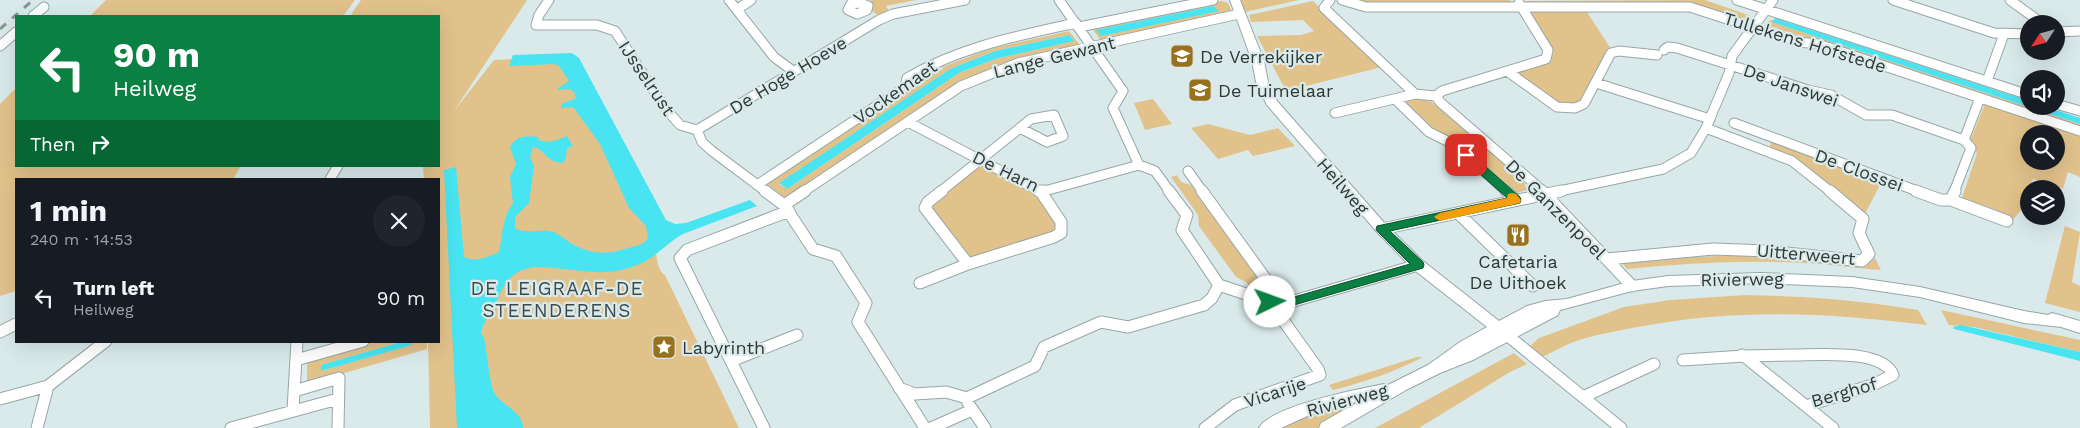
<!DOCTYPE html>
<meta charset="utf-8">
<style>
body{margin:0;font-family:"Work Sans",sans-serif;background:#20242c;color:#f1f3f6;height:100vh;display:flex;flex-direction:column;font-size:19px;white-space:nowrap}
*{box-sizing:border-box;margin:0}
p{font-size:16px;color:#9ea1a6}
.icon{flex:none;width:28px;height:28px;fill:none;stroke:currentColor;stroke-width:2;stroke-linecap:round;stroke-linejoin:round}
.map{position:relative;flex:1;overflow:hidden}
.sheet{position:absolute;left:15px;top:178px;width:425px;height:165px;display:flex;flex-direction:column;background:#171b24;border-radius:0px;box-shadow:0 5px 20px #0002}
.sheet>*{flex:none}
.banner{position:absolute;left:15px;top:15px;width:425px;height:152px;border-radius:0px;box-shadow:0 5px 20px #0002;background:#0b8043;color:#fff;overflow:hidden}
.needle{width:32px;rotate:234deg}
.tools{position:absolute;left:2020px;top:15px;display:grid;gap:10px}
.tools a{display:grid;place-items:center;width:45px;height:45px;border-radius:50%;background:#171b24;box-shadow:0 5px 20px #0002;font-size:25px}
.pin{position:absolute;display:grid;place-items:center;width:42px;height:42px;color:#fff;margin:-21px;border-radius:10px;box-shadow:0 2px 8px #0006}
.me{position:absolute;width:55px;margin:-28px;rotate:87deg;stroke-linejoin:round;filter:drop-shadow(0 0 4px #0008)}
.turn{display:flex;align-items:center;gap:18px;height:105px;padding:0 15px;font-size:22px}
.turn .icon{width:65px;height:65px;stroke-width:2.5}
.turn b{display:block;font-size:35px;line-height:42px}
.then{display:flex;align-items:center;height:48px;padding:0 15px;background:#0003;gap:10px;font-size:19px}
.round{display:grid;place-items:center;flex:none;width:52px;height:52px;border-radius:26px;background:#20242c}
.summary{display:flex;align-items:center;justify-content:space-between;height:85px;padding:0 15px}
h1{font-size:30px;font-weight:700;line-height:38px}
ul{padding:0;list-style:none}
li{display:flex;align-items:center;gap:15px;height:70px;padding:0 15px}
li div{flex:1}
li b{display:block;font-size:19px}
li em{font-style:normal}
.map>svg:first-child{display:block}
.green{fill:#e2c28b;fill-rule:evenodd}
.water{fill:#49e4f1}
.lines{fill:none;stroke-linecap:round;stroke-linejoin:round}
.street-far1-casing{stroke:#97a6a7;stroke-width:11}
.street-casing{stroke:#97a6a7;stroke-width:13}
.secondary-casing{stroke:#97a6a7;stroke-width:2}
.street-far1{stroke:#fff;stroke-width:9}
.street{stroke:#fff;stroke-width:11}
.secondary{fill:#fff;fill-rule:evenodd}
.rail{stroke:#899495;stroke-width:3;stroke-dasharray:8 8;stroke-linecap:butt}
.route{fill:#0b8043;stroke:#07532c}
.slow{fill:#f59e0b}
.labels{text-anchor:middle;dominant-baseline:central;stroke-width:4.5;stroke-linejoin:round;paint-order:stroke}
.street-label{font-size:18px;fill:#303737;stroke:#daeaeb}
.poi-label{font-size:18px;fill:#303737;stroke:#daeaeb;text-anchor:start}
.neighbourhood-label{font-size:19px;letter-spacing:1px;fill:#3b494a;stroke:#daeaeb}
</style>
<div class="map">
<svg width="2080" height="428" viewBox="0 0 2080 428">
<rect width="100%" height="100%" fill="#daeaeb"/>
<!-- green -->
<path class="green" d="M106 0H355L343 16H90Z
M361 0H527L454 111 494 60 560 57 655 234C656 246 655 270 665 275L739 428H430L428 341H439V179H424L423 166H439V16H350Z
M871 0H916L886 6 889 11 878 15 872 11Z
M1241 0H1299L1245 12Z
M1349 0H1510L1511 2 1509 5H1367Z
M1705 0 1751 16 1747 21 1697 5H1528L1525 1Z
M1221 1 1228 3 1232 12 1102 42 1091 27ZM1213 6 1218 11 1097 31V30Z
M1313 1 1382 67 1286 91 1257 36 1301 35 1314 31 1303 20 1251 22 1249 15Z
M1546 8 1549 12H1581L1585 9 1611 49 1584 97C1579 101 1574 106 1567 106 1553 106 1525 80 1514 72L1546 62 1554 53 1527 10Z
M1776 14 2029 97V101L1774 18Z
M1773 20V22L2080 124V129L1770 26 1768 29 1763 27 1768 21Z
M1069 31 1080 45 1004 63 968 79 785 198 766 183 921 80 943 69 942 67 990 49ZM1069 35 1073 41 995 59 959 73 787 189 779 184 950 69 995 51Z
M16 88V166H241L233 179H16V291L0 296V104Z
M1419 98 1432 102 1522 178 1527 190 1517 193 1506 188 1437 135 1406 107 1407 100Z
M1153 99 1172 124 1145 130 1134 103Z
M1985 104 2080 136V177L2068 172 2063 189 2033 179 2021 210 2012 221 1961 201 1977 153 1970 141ZM2029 134H2056V161H2029Z
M1208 124 1250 135 1278 128 1295 146 1253 156 1248 150 1218 159 1191 128Z
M1772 140 1882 181 1865 214 1769 149Z
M980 167 986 168 1038 194 1057 224 1056 231 1052 234 972 257 967 254 932 209V204L975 169Z
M1177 175 1181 182 1191 185 1262 283 1264 290 1260 292 1252 290 1246 282 1236 277 1199 226 1198 215 1171 177Z
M2065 226 2080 232 2072 282 2080 286V312L2045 303Z
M1717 256H1764L1866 265 1875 258 1881 270C1855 268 1829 264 1804 263 1745 260 1686 263 1627 269L1622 263 1671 258Z
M1745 295C1804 296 1860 300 1918 310L1927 325C1829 313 1740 308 1643 326 1621 330 1598 334 1576 341 1565 345 1553 352 1542 357L1529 347 1539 338 1624 307 1670 300Z
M1941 310 2080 340V352L1974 327 1949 325Z
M374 341H404L321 365V371L411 345V341H427V349L307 384V360Z
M1514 353 1527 364 1510 372 1419 428H1375Z
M1417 357H1423C1394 372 1365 382 1333 390L1329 385Z
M1391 390 1324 428H1271L1282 421Z"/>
<!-- water -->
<path class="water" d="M1213 6 1219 11 1101 36 1096 30Z
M1775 18 2029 101V106H2043L2080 118V124L1772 22Z
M1069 35 1074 41 995 59 959 73 787 189 779 183 950 69 995 51Z
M572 53 579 58 666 220 675 224 686 223 750 200 757 206 683 234C668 242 657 256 642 263 602 281 575 267 535 267 507 271 503 287 493 309 489 317 483 323 481 333L484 338C487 352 489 380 494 392 500 405 523 411 523 428H457L444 170 456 167 464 257C476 263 488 257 499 252 503 233 502 218 513 203L510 177 516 164 510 147C515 136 527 135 538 137L539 140C549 144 558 140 567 136L573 146 567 148 566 158 563 163C545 162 544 148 533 147L530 158 534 166 529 203 515 217V228C527 235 540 228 553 232 561 235 568 242 576 246 594 255 610 254 628 248 636 246 644 245 648 238L646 226 629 208 600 144 573 107 561 108 562 104 576 98 574 92 570 89 556 90 569 81 559 66 554 64 509 66 513 55Z
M1961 325 2080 352V361L1954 329 1953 327Z
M404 341H411L412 345 321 371V365Z"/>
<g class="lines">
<!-- street-far1 casing -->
<g class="street-far1-casing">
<path id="street-far1" d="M549 0 539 15 536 25H597L615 31 666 109 680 125 697 130
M729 0 774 57 793 71
M1059 0 1123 91 1113 108 1139 165 1155 171 1170 192
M1330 0 1324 8 1415 94
M1342 0 1366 7H1690L1798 42 1818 44 2080 131
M1737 0 2029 95
M1893 0 1994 33 2029 34
M2010 0 2043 24
M860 3 868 6 867 10 857 14 848 10 851 4Z
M1519 3 1548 50 1546 59 1442 91 1436 96 1440 102 1544 192
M738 9 751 0
M33 16 44 7
M1079 27 1213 0
M2056 32 2080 31
M0 46 16 32
M1664 50 1668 47 1677 48 1808 90 1831 95 1866 115H1892L1964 140
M1507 71 1557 107 1575 108 1584 104 1611 53 1619 51 1657 55
M1987 81 2004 34
M1596 83 1710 119
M1395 99 1429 132 1455 145 1507 192
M2056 104 2080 111
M1335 113 1415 94 1436 96
M908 122 1041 192 1139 165
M1734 123 1920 192
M1706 128 1792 161 1831 192
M697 130 702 142 712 151 767 192
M697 130 879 20 893 14 965 0
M1188 171 1203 192
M330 179 338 166
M757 185 905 87 907 78C960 47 1017 36 1076 23
M803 192 961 86 1018 63 1239 14
M940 192 1031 119 1054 115 1063 136 1047 142 1020 128
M1555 192 1663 169 1691 153 1706 128 1729 73 1732 56 1773 0
M1954 192 1971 148 1964 140 1980 98"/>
</g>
<!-- street casing -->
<g class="street-casing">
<path id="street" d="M765 191 784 205 813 249 836 256 866 303 858 322 925 428
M942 191 928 202 925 208 968 264
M1039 191H1045
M1169 191 1187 215 1182 230 1219 285 1270 302V285L1202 191
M1506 191 1516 200
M1542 191 1632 286
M1916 191 1941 200H1951L1955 191
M1951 200 2007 221
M784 205 805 191
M1458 213 1533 286
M1382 229 1561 191
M1607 259 1713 249 1769 251 1862 261 1869 254 1859 233 1863 219 1830 191
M920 283 968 264 1054 237 1061 233V222L1041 192
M0 332 16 324
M1507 335 1621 428
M1742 355 1744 356
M1795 355C1819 355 1883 349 1893 375L1875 384 1806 406 1744 356Z
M296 360 363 341
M1683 360 1744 356
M731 361 797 335
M899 388 915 394 946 392 967 398 968 403 985 428
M294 391 339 378 338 428
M1583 397 1654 364
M967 398 1035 366 1044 347 1101 322 1128 327 1204 305 1212 298 1219 285
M0 399 48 386 106 341
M1806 406 1833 428
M293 410 297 341
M37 428 48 386
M231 428 338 399
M764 428 680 258 687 250 789 211
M931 428 972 410
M1205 428 1235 405 1320 375 1318 369 1270 302 1287 303 1418 265"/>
</g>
<!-- secondary casing -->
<g class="secondary-casing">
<path id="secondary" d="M1230 0H1240L1264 61 1268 82 1277 101 1387 226 1423 261 1499 321 1527 306 1545 301 1567 299 1632 281 1668 276 1760 273 1852 277 1920 287 2024 311 2048 315 2052 313 2080 321V333L2061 327 2024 323 1920 297 1852 287 1760 283 1668 286 1632 291 1560 310 1558 315 1473 360 1440 373 1406 390 1341 428H1319L1321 423 1360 401 1314 413 1281 428H1259C1270 406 1359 389 1384 384L1388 385 1428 365 1460 342 1487 327 1413 269 1377 232 1267 105 1256 82 1252 61Z"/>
</g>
<!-- street-far1 -->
<use href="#street-far1" class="street-far1"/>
<!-- street -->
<use href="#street" class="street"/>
<!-- secondary -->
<use href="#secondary" class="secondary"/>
<!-- rail -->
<path class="rail" d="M0 29 33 0"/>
</g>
<!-- route -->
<path class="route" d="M1466 152 1470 153 1520 197 1521 200 1520 203 1390 231 1423 262 1424 265 1423 268 1287 307 1266 305 1264 302 1266 299H1287L1410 264 1377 231 1376 229 1377 226 1507 198 1462 158 1460 155 1462 153Z"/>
<!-- slow -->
<path class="slow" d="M1512 193 1516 194 1521 200 1520 203 1440 221 1434 217 1440 213 1507 198 1508 194Z"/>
<!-- icons -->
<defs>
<g id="school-square" transform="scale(1.25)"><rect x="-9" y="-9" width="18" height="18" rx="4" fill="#99701c" stroke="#daeaeb"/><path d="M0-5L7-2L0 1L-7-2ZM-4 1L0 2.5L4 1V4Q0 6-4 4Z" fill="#fff"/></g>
<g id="restaurant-square" transform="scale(1.25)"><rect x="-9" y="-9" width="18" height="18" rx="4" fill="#99701c" stroke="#daeaeb"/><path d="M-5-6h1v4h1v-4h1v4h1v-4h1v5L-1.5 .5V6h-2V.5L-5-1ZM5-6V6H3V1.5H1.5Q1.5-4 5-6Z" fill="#fff"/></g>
<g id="sight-square" transform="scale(1.25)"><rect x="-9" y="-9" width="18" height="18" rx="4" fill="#99701c" stroke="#daeaeb"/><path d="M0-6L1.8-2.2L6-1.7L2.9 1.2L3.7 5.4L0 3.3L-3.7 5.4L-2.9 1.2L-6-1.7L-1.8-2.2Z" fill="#fff"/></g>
</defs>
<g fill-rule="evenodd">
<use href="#school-square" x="1182" y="56"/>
<use href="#school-square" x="1200" y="90"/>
<use href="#restaurant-square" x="1518" y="235"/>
<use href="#sight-square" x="664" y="347"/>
</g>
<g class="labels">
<!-- street labels -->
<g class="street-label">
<text transform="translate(1805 42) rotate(17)">Tullekens Hofstede</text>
<text transform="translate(1054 57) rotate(-14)">Lange Gewant</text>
<text transform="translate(788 75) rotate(-31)">De Hoge Hoeve</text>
<text transform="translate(647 78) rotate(56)">IJsselrust</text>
<text transform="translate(1791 85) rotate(19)">De Janswei</text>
<text transform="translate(895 92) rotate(-35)">Vockemaet</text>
<text transform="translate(1859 170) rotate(20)">De Clossei</text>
<text transform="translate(1006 171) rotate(26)">De Harn</text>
<text transform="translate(1343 186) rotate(49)">Heilweg</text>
<text transform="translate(1556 209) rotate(45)">De Ganzenpoel</text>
<text transform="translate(1806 254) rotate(5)">Uitterweert</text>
<text transform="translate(1742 279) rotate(-1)">Rivierweg</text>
<text transform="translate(1275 392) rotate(-18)">Vicarije</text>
<text transform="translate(1844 392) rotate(-16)">Berghof</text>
<text transform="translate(1347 400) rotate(-15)">Rivierweg</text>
</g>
<!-- poi labels -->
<g class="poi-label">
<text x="1200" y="56">De Verrekijker</text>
<text x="1218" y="90">De Tuimelaar</text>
<text x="1518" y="261" text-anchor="middle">Cafetaria<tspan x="1518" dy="21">De Uithoek</tspan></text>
<text x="682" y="347">Labyrinth</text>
</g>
<!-- neighbourhood labels -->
<g class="neighbourhood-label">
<text x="557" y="288">DE LEIGRAAF-DE<tspan x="557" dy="22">STEENDERENS</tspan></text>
</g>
</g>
</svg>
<div class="tools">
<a><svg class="needle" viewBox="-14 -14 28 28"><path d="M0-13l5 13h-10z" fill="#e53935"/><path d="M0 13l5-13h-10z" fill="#9ea1a6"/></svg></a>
<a><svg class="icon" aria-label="sound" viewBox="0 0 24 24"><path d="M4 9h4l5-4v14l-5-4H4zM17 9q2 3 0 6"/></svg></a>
<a><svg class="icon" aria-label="search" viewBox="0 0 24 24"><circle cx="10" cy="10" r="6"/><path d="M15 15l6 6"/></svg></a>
<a><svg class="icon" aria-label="layers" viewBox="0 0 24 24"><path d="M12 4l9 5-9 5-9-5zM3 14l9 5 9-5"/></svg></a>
</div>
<div class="pin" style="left:1466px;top:155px;background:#d93025"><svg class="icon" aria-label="arrive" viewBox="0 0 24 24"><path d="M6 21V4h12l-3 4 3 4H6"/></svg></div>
<svg class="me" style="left:1270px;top:302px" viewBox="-20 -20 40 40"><circle r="19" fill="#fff"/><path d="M0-13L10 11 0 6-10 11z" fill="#0b8043"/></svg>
<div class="banner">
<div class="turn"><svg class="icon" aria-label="left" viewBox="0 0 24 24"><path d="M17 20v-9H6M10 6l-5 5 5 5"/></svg><div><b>90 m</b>Heilweg</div></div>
<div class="then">Then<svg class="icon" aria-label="right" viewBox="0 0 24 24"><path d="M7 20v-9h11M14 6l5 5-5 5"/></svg></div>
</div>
<section class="sheet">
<div class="summary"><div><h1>1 min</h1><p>240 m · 14:53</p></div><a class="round"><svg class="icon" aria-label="close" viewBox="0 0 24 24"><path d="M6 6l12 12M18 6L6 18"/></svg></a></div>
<ul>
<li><svg class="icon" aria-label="left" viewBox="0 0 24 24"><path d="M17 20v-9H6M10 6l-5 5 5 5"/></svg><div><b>Turn left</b><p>Heilweg</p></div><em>90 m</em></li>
</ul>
</section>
</div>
